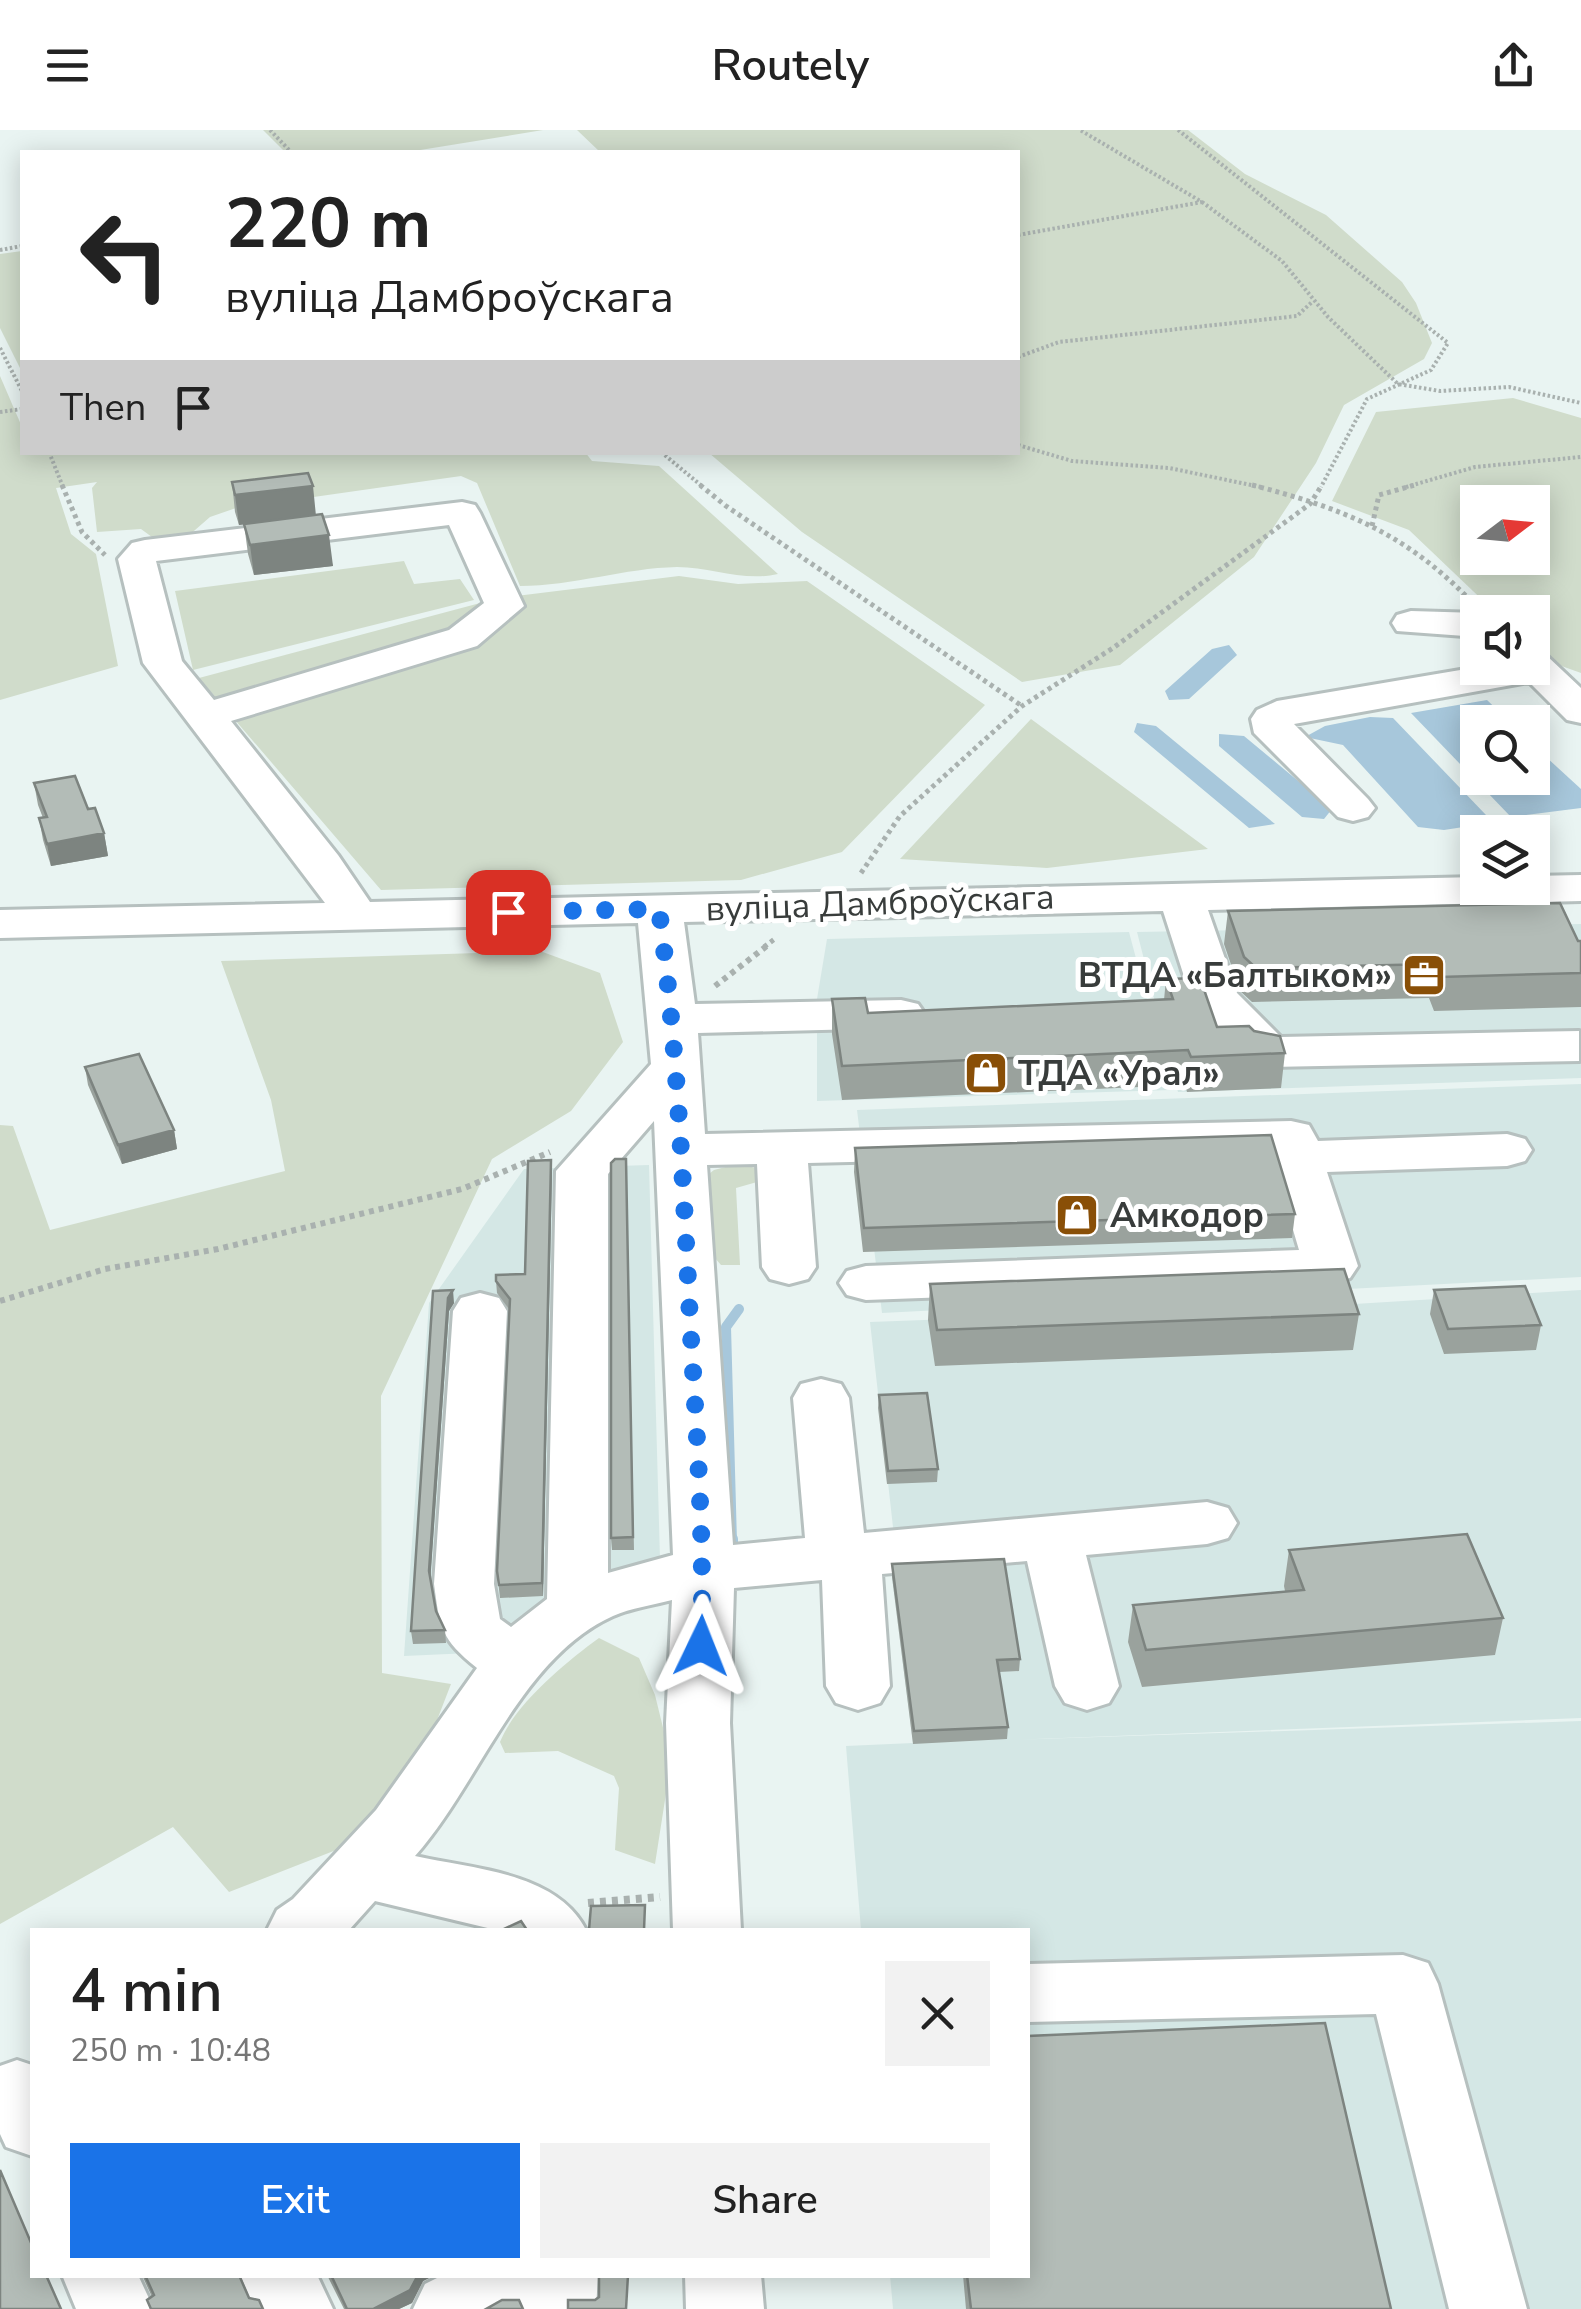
<!DOCTYPE html>
<meta charset="utf-8">
<style>
body{margin:0;font-family:"Nunito Sans",sans-serif;background:#f2f2f2;color:#222;height:100vh;display:flex;flex-direction:column;font-size:38px;white-space:nowrap}
*{box-sizing:border-box;margin:0}
p{font-size:32px;color:#767676}
.icon{flex:none;width:55px;height:55px;fill:none;stroke:currentColor;stroke-width:2;stroke-linecap:round;stroke-linejoin:round}
.map{position:relative;flex:1;overflow:hidden}
.panel{position:absolute;left:30px;top:1798px;width:1000px;height:350px;display:flex;flex-direction:column;background:#fff;border-radius:0px;box-shadow:0 5px 25px #0003}
.panel>*{flex:none}
.top-card{position:absolute;left:20px;top:20px;width:1000px;height:305px;border-radius:0px;box-shadow:0 5px 25px #0003;background:#fff;color:#222;overflow:hidden}
.needle{width:65px;rotate:74deg}
.tools{position:absolute;left:1460px;top:355px;display:grid;gap:20px}
.tools a{display:grid;place-items:center;width:90px;height:90px;border-radius:0px;background:#fff;box-shadow:0 5px 25px #0003;font-size:50px}
.pin{position:absolute;display:grid;place-items:center;width:85px;height:85px;color:#fff;margin:-42px;border-radius:20px;box-shadow:0 5px 15px #0006}
.me{position:absolute;width:110px;margin:-55px;rotate:2deg;stroke-linejoin:round;filter:drop-shadow(0 0 8px #0008)}
.turn{display:flex;align-items:center;gap:35px;height:210px;padding:0 40px;font-size:45px}
.turn .icon{width:130px;height:130px;stroke-width:2.5}
.turn b{display:block;font-size:70px;line-height:85px}
.then{display:flex;align-items:center;height:95px;padding:0 40px;background:#0003;gap:20px;font-size:38px}
.round{display:grid;place-items:center;flex:none;width:105px;height:105px;border-radius:0px;background:#f2f2f2}
.summary{display:flex;align-items:center;justify-content:space-between;height:170px;padding:0 40px}
h1{font-size:60px;font-weight:600;line-height:75px}
.action{display:flex;gap:20px;margin-top:auto;padding:20px 40px}
.action a{flex:1;height:115px;border-radius:0px;background:#1a73e8;color:#fff;font-size:40px;font-weight:600;line-height:115px;text-align:center}
.action a+a{background:#f2f2f2;color:#222}
header{display:flex;justify-content:space-between;align-items:center;height:130px;padding:0 40px;background:#fff;font-size:45px;font-weight:600}
.map>svg:first-child{display:block}
.built{fill:#d4e7e5}
.green{fill:#d0dccb;fill-rule:evenodd}
.water{fill:#a7c7db}
.lines{fill:none;stroke-linecap:round;stroke-linejoin:round}
.stream-far1{stroke:#a7c7db;stroke-width:10}
.stream{stroke:#a7c7db;stroke-width:12}
.minor-casing{stroke:#b6c0bf;stroke-width:6}
.path-far3{stroke:#a9b1af;stroke-width:4;stroke-dasharray:2.5 2.5;stroke-linecap:butt}
.path-far2{stroke:#a9b1af;stroke-width:5;stroke-dasharray:4 4;stroke-linecap:butt}
.path-far1{stroke:#a9b1af;stroke-width:6;stroke-dasharray:5 5;stroke-linecap:butt}
.path{stroke:#a9b1af;stroke-width:8;stroke-dasharray:6 6;stroke-linecap:butt}
.minor{fill:#fff;fill-rule:evenodd}
.wall{fill:#9aa29d}
.shaded-wall{fill:#7d8480}
.building{fill:#b3bcb7;stroke:#7d8480;stroke-width:2.5}
.route{stroke:#1a73e8;stroke-width:18;stroke-dasharray:0 32.4}
.labels{text-anchor:middle;dominant-baseline:central;stroke-width:10;stroke-linejoin:round;paint-order:stroke}
.street-label{font-size:35px;fill:#383c3b;stroke:#fff}
.poi-label{font-size:35px;font-weight:bold;fill:#383c3b;stroke:#fff;text-anchor:start}
</style>
<header><svg class="icon" aria-label="menu" viewBox="0 0 24 24"><path d="M4 6h16M4 12h16M4 18h16"/></svg>Routely<svg class="icon" aria-label="share" viewBox="0 0 24 24"><path d="M12 15V3M7 8l5-5 5 5M5 13v7h14v-7"/></svg></header>
<div class="map">
<svg width="1581" height="2179" viewBox="0 0 1581 2179">
<rect width="100%" height="100%" fill="#e9f4f2"/>
<!-- built -->
<path class="built" d="M1581 794V948L1178 962 1137 802Z
M1129 802 1171 960 817 971V869L827 809Z
M1581 954V1147L882 1183 857 980Z
M649 1035 660 1429 591 1450 493 1522 404 1526 429 1173 524 1039Z
M1581 1160V1588L1012 1610 1581 1591V2179H893L890 2145H1028V1800H861L846 1616 913 1613 892 1447 894 1406 870 1192 1338 1175Z"/>
<!-- green -->
<path class="green" d="M263 0H543L408 22H285Z
M577 0H1188L1245 44 1326 85 1402 152 1416 173 1432 213 1424 229 1344 275 1316 333 1254 427 1120 535 1022 552 802 402 709 323 1018 322V22H600Z
M22 121V242L0 198V124Z
M0 246 22 297V322H585L592 331 659 336 778 444C743 452 712 437 677 437 625 438 573 456 520 456L477 353 461 346 236 378 210 387 187 407 156 410 141 399 97 402 92 358 97 352 56 358 71 404 96 424 118 536 0 570Z
M1513 268 1581 288V543L1542 529 1533 519 1532 482H1495L1409 400 1332 371 1376 282ZM1478 372H1532V428H1478Z
M404 431 414 454 460 449 474 470 193 540 175 461Z
M679 446 738 454 807 451 985 575 842 722 741 750 381 760 199 548 499 468Z
M1031 589 1208 719 1047 738 900 729Z
M540 821 600 843 623 912 571 981 492 1029 381 1266 382 1543 451 1554 427 1616 354 1713 229 1762 173 1697 0 1794V995L13 996 50 1100 285 1041 271 970 221 831Z
M737 1034 761 1039 764 1050 736 1058 740 1135H721L708 1120 705 1047 714 1040Z
M599 1508 639 1528 655 1565 668 1618 667 1657 655 1734 615 1720 619 1658 614 1646 558 1621 505 1623 500 1612C515 1574 566 1532 599 1508Z"/>
<!-- water -->
<path class="water" d="M1229 515 1237 525 1189 569 1169 570 1165 561 1212 519Z
M1487 570 1510 592H1478V648H1532L1533 615 1581 659V678L1511 687 1411 583Z
M1370 587 1393 588 1486 685 1470 696 1444 700 1418 697 1343 615 1305 607 1325 596Z
M1137 593 1156 596 1275 694 1249 698 1134 602Z
M1219 604 1244 606 1332 679 1324 689 1302 687 1219 616Z"/>
<g class="lines">
<!-- stream-far1 -->
<path class="stream-far1" d="M732 1412 726 1197 739 1179"/>
<!-- stream -->
<path class="stream" d="M732 1409V1413"/>
<!-- minor casing -->
<g class="minor-casing">
<path id="minor" d="M462 372 475 375 480 383 524 476 477 516 231 591 338 725 370 772 1478 747V758H1532V746L1581 745V771L1208 780 1237 863 1281 907 1579 901V931L1268 937 1251 932 1191 868 1163 781 684 792 695 874 901 870 918 874 925 884 918 894 901 898 698 903 705 1004 1291 991 1309 995 1318 1011 1507 1004 1525 1009 1532 1020 1525 1031 1507 1036 1327 1042 1358 1136 1350 1148 1331 1153 866 1170 847 1165 839 1153 847 1141 866 1136 1299 1120 1270 1022 808 1033 816 1137 808 1149 789 1154 770 1149 762 1137 757 1034 707 1035 733 1415 805 1408 793 1268 801 1254 821 1249 841 1254 849 1268 864 1403 1207 1372 1228 1378 1237 1393 1228 1408 1207 1414 1086 1425 1119 1556 1109 1573 1087 1580 1065 1573 1055 1556 1027 1431 882 1444 890 1556 880 1573 858 1580 836 1573 826 1556 822 1450 734 1458 730 1593 741 1800H673L666 1593 672 1470C653 1475 631 1478 613 1486 520 1528 480 1653 415 1726 472 1739 557 1742 586 1800H496L375 1771 349 1800H267L277 1780 293 1769 376 1680 477 1538C441 1509 440 1499 434 1454L453 1181 461 1168 480 1163 499 1168 507 1181 494 1454 500 1489 511 1497 547 1469 556 1041 651 934 638 793 0 808V780L325 773 143 533 118 429 132 413 145 410ZM449 395 484 473 449 500 214 570 182 531 156 431ZM654 991 673 1425 608 1443V1044Z
M1411 481 1478 483V507L1397 501 1392 493 1397 485Z
M1532 521 1546 525 1581 558V593L1567 590 1529 552 1294 594 1368 669 1375 678 1368 687 1353 691 1338 687 1254 603 1251 589 1257 580 1277 571 1478 537 1532 538Z
M1403 1825 1428 1833 1438 1854 1527 2179H1449L1376 1884 1028 1892V1834Z
M17 1930 32 1935V2026L6 2017 0 2004V1936Z
M62 2145H138L154 2179H76Z
M240 2145H317L333 2179H255Z
M443 2145H598L596 2179H413L425 2154Z
M685 2145H761L764 2179H686Z"/>
</g>
<!-- path-far3 -->
<path class="path-far3" d="M270 0 291 22
M1178 0 1448 213 1431 240 1367 269 1321 357
M1202 72 1282 131 1328 187 1398 254 1440 261 1509 257 1581 273
M1018 105 1202 72 1080 0
M0 120 22 116
M0 218 22 261
M1018 227 1059 212 1297 186 1313 171
M0 282 22 279
M1018 315 1072 331 1169 338 1261 357
M49 322 63 357
M661 322 703 357
M1406 357 1475 337 1581 327"/>
<!-- path-far2 -->
<path class="path-far2" d="M62 355 82 402 105 425
M700 355 726 376 1022 576
M1252 355C1341 378 1402 401 1468 468
M1372 396 1379 365 1415 355
M861 743 900 686 1022 576 1113 518 1310 374 1322 355
M764 817 776 808"/>
<!-- path-far1 -->
<path class="path-far1" d="M715 856 768 815
M0 1171 105 1139 218 1119 462 1059 550 1022"/>
<!-- path -->
<path class="path" d="M588 1773 660 1767"/>
<!-- minor -->
<use href="#minor" class="minor"/>
</g>
<!-- wall -->
<path class="wall" d="M232 352 316 385 333 436 254 445 248 424 244 394 239 395 235 382Z
M34 653 88 679 104 703 108 726 51 736 43 710 39 688H43L38 675Z
M1228 781 1581 811V877L1434 881 1429 868 1252 872 1240 861 1224 814Z
M1166 849 1217 897 1254 901 1285 923 1281 958 1187 962 1185 955 842 970 832 904V869L868 883 1164 870Z
M85 937 174 1000 177 1019 122 1034 88 955Z
M855 1018 1295 1084 1292 1108 863 1122 854 1042Z
M626 1029 634 1420H612L611 1408Z
M551 1030 543 1466 500 1468 497 1441 509 1179 497 1163 496 1151 525 1144Z
M930 1154 1359 1184 1353 1220 935 1236 928 1190Z
M1434 1160 1541 1195 1536 1220 1444 1224 1430 1184Z
M433 1161 454 1173 449 1181 430 1451 436 1481 445 1500 446 1513 413 1514 411 1501Z
M879 1265 938 1339 937 1352 887 1354 878 1278Z
M1289 1420 1503 1488 1495 1525 1142 1557 1128 1512 1133 1475 1285 1461 1284 1456Z
M892 1434 1020 1529 1019 1541 999 1542 1008 1597 1007 1609 913 1614 892 1447Z
M142 2145H239L249 2168 263 2179H150L147 2170 152 2167Z
M327 2145H435L423 2151 412 2173 399 2179H344Z
M963 2145H1028L1391 2179H966Z"/>
<!-- shaded-wall -->
<path class="shaded-wall" d="M313 356 316 386 239 395 235 365Z
M329 405 333 436 254 445 250 415Z
M104 703 108 726 51 736 47 714Z
M174 1000 177 1019 122 1034 118 1015Z
M551 1030 552 1042 543 1466 542 1453Z
M453 1160 454 1173 449 1181 430 1454 429 1441 448 1168Z
M418 2145H435L423 2151 412 2173 399 2179H373Z"/>
<!-- building -->
<path class="building" d="M308 343 313 356 235 365 232 352Z
M322 384 329 405 250 415 244 394Z
M75 646 88 679 95 678 104 703 47 714 39 688 47 687 34 653Z
M1560 773 1578 811H1581V843L1440 847 1435 834 1256 838 1244 827 1228 781Z
M1200 848 1217 897 1249 896 1254 901 1280 906 1285 923 1191 927 1188 920 842 936 832 869 865 868 868 883 1173 869 1166 849Z
M139 924 174 1000 118 1015 85 937Z
M1271 1005 1295 1084 864 1098 855 1018Z
M615 1029H626L633 1407 611 1408V1033Z
M551 1030 542 1453 499 1455 497 1441 510 1169 496 1151V1145L525 1144 528 1031Z
M1344 1139 1359 1184 937 1200 930 1154Z
M1525 1156 1541 1195 1448 1199 1434 1160Z
M453 1160 448 1168 429 1441 436 1481 445 1500 411 1501 433 1161Z
M927 1263 938 1339 888 1341 879 1265Z
M1467 1404 1503 1488 1146 1520 1133 1475 1304 1460 1289 1420Z
M1004 1429 1020 1529 997 1530 1008 1597 914 1601 892 1434Z
M645 1775 644 1800H589L591 1776Z
M521 1791 527 1800H502Z
M1325 1893 1391 2179H971L967 2145H1028V1906Z
M0 2040 32 2115V2145H46L61 2179H0Z
M145 2145H239L249 2168 259 2170 263 2179H151L147 2170 154 2165Z
M331 2145H418L410 2160 373 2179H347Z
M599 2145H628L626 2179H568V2170H595L599 2167Z
M502 2170H519L523 2179H486Z"/>
<g class="lines">
<!-- route -->
<path class="route" d="M508 782 659 779C677 915 683 1052 690 1189 696 1298 705 1407 701 1516"/>
</g>
<!-- icons -->
<defs>
<g id="office-square" transform="scale(2.25)"><rect x="-9" y="-9" width="18" height="18" rx="4" fill="#894f07" stroke="#fff"/><path d="M-6-3h4V-5.5h4V-3h4V5H-6ZM-1-4.5V-3h2v-1.5ZM-6 0V1H6V0Z" fill="#fff"/></g>
<g id="shop-square" transform="scale(2.25)"><rect x="-9" y="-9" width="18" height="18" rx="4" fill="#894f07" stroke="#fff"/><path d="M-5-2.5h2.3a2.7 3.5 0 0 1 5.4 0H5L5.5 6h-11ZM-1.5-2.5h3a1.5 2.3 0 0 0-3 0Z" fill="#fff"/></g>
</defs>
<g fill-rule="evenodd">
<use href="#office-square" x="1424" y="845"/>
<use href="#shop-square" x="986" y="943"/>
<use href="#shop-square" x="1077" y="1085"/>
</g>
<g class="labels">
<!-- street labels -->
<g class="street-label">
<text transform="translate(880 773) rotate(-2)">вуліца Дамброўскага</text>
</g>
<!-- poi labels -->
<g class="poi-label">
<text x="1392" y="845" text-anchor="end">ВТДА «Балтыком»</text>
<text x="1018" y="943">ТДА «Урал»</text>
<text x="1110" y="1085">Амкодор</text>
</g>
</g>
</svg>
<div class="tools">
<a><svg class="needle" viewBox="-14 -14 28 28"><path d="M0-13l5 13h-10z" fill="#e53935"/><path d="M0 13l5-13h-10z" fill="#767676"/></svg></a>
<a><svg class="icon" aria-label="sound" viewBox="0 0 24 24"><path d="M4 9h4l5-4v14l-5-4H4zM17 9q2 3 0 6"/></svg></a>
<a><svg class="icon" aria-label="search" viewBox="0 0 24 24"><circle cx="10" cy="10" r="6"/><path d="M15 15l6 6"/></svg></a>
<a><svg class="icon" aria-label="layers" viewBox="0 0 24 24"><path d="M12 4l9 5-9 5-9-5zM3 14l9 5 9-5"/></svg></a>
</div>
<div class="pin" style="left:508px;top:782px;background:#d93025"><svg class="icon" aria-label="arrive" viewBox="0 0 24 24"><path d="M6 21V4h12l-3 4 3 4H6"/></svg></div>
<svg class="me" style="left:701px;top:1516px" viewBox="-20 -20 40 40"><path d="M0-17L14 15 0 8-14 15z" fill="#1a73e8" stroke="#fff" stroke-width="4"/></svg>
<div class="top-card">
<div class="turn"><svg class="icon" aria-label="left" viewBox="0 0 24 24"><path d="M17 20v-9H6M10 6l-5 5 5 5"/></svg><div><b>220 m</b>вуліца Дамброўскага</div></div>
<div class="then">Then<svg class="icon" aria-label="arrive" viewBox="0 0 24 24"><path d="M6 21V4h12l-3 4 3 4H6"/></svg></div>
</div>
<section class="panel">
<div class="summary"><div><h1>4 min</h1><p>250 m · 10:48</p></div><a class="round"><svg class="icon" aria-label="close" viewBox="0 0 24 24"><path d="M6 6l12 12M18 6L6 18"/></svg></a></div>
<div class="action"><a>Exit</a><a>Share</a></div>
</section>
</div>
